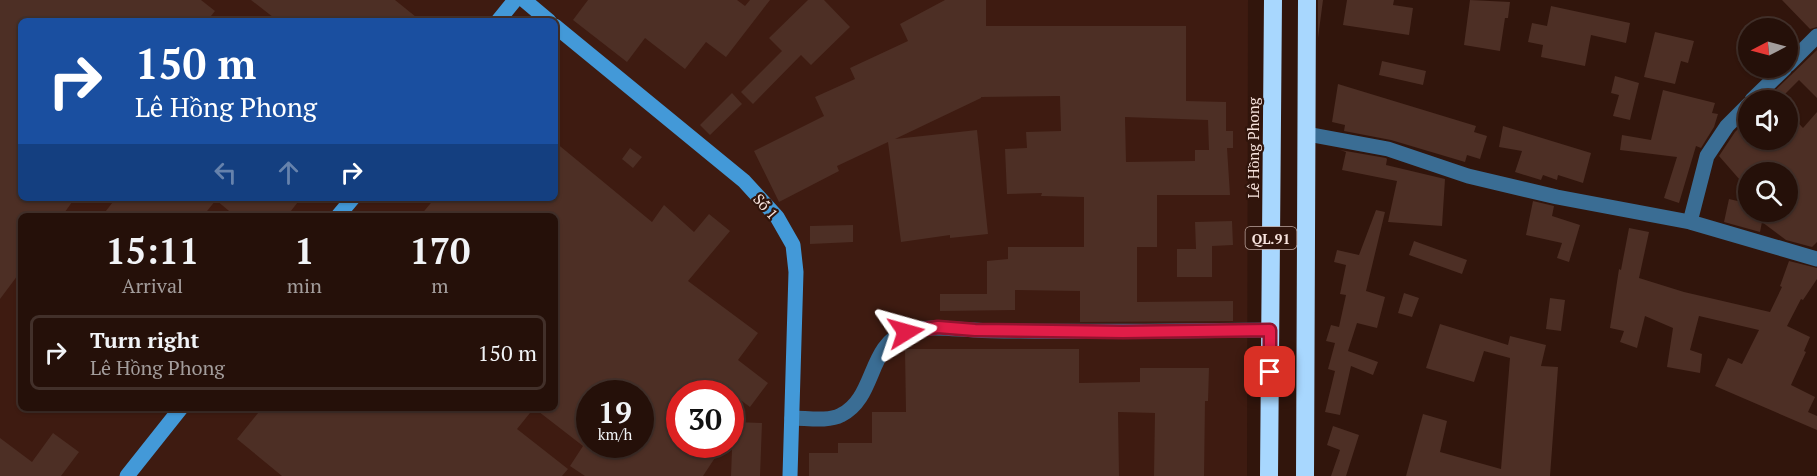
<!DOCTYPE html>
<meta charset="utf-8">
<style>
body{margin:0;font-family:"PT Serif",serif;background:#2d1912;color:#f1f3f6;height:100vh;display:flex;flex-direction:column;font-size:22px;white-space:nowrap}
*{box-sizing:border-box;margin:0}
p{font-size:20px;color:#a39d9c}
.icon{flex:none;width:33px;height:33px;fill:none;stroke:currentColor;stroke-width:2;stroke-linecap:round;stroke-linejoin:round}
.map{position:relative;flex:1;overflow:hidden}
.drawer{position:absolute;left:18px;top:213px;width:540px;height:198px;display:flex;flex-direction:column;background:#251009;border-radius:9px;box-shadow:0 2px 4px #0004,0 0 0 2px #42302a}
.drawer>*{flex:none}
.hud{position:absolute;left:18px;top:18px;width:540px;height:183px;border-radius:9px;box-shadow:0 2px 4px #0004,0 0 0 2px #42302a;background:#1a4fa0;color:#fff;overflow:hidden}
.needle{width:39px;rotate:264deg}
.buttons{position:absolute;left:1738px;top:18px;display:grid;gap:12px}
.buttons a{display:grid;place-items:center;width:60px;height:60px;border-radius:50%;background:#251009;box-shadow:0 2px 4px #0004,0 0 0 2px #42302a;font-size:30px}
.speed{position:absolute;left:576px;top:380px;display:flex;gap:12px;font-size:30px;font-weight:700;text-align:center}
.speed>*{display:grid;place-content:center;width:78px;height:78px;border-radius:50%;background:#251009;box-shadow:0 2px 4px #0004,0 0 0 2px #42302a;line-height:1}
.speed small{font-size:15px;font-weight:400}
.speed .limit{border:9px solid #d22;background:#fff;color:#111}
.pin{position:absolute;display:grid;place-items:center;width:51px;height:51px;color:#fff;margin:-26px;border-radius:12px;box-shadow:0 3px 9px #0006}
.me{position:absolute;width:66px;margin:-33px;rotate:82deg;stroke-linejoin:round;filter:drop-shadow(0 0 4px #0008)}
.turn{display:flex;align-items:center;gap:21px;height:126px;padding:0 18px;font-size:27px}
.turn .icon{width:78px;height:78px;stroke-width:2.5}
.turn b{display:block;font-size:42px;line-height:51px}
.lanes{display:flex;align-items:center;height:57px;padding:0 18px;background:#0003;justify-content:center;gap:30px;direction:ltr}
.lanes .off{opacity:.35}
.eta{display:flex;justify-content:space-evenly;align-items:center;height:102px;text-align:center}
.eta b{font-size:36px;font-weight:600;line-height:42px}
ul{padding:0;list-style:none}
li{display:flex;align-items:center;gap:18px;height:75px;margin:0 12px 9px;padding:0 6px;border:3px solid #42302a;border-radius:9px}
li div{flex:1}
li b{display:block;font-size:22px}
li em{font-style:normal}
.map>svg:first-child{display:block}
.built{fill:#3e1b11;fill-rule:evenodd}
.building{fill:#4d2f25;fill-rule:evenodd}
.lines{fill:none;stroke-linecap:round;stroke-linejoin:round}
.street{stroke:#3a6d94;stroke-width:15}
.secondary{stroke:#4399d8;stroke-width:15}
.highway{stroke:#a8d7fe;stroke-width:18}
.route-casing{stroke:#92132f;stroke-width:15}
.route{stroke:#e11d48;stroke-width:10}
.labels{text-anchor:middle;dominant-baseline:central;stroke-width:4.5;stroke-linejoin:round;paint-order:stroke}
.shield{fill:#31150c;stroke:#bca59e;stroke-width:1.5}
.shield-label{font-size:14px;font-weight:bold;fill:#f7e3dd}
.street-label{font-size:15px;fill:#f7e3dd;stroke:#31150c}
</style>
<div class="map">
<svg width="1817" height="476" viewBox="0 0 1817 476">
<rect width="100%" height="100%" fill="#31150c"/>
<!-- built -->
<path class="built" d="M0 0H1248L1247 476H0ZM21 21H555V198H21ZM21 216H555V408H21ZM590 393H640V444H590ZM680 393H730V444H680Z"/>
<!-- building -->
<path class="building" d="M0 0H201L215 11 207 21H21V198H75L62 216H21V271L0 299Z
M251 0H395L421 21H278Z
M588 0H737L745 6 750 0H770L726 57 706 42 685 69 645 38 627 62 573 20Z
M808 0H824L850 27 811 65 801 55 753 104 741 92 782 51 769 38Z
M945 0H986V26H1186V101L1226 102V131H1233V148H1227L1230 195H1157V247H1137V302L1233 301V321L1080 322V291L1015 290V310L940 311V294H987V261L1008 259V247H1084V197L1041 196 1042 193 1007 194 1005 149 1027 148 1026 132 1061 131 1060 96 981 97V98L895 139 977 130 988 234 950 238V235L901 242 888 142 837 166 839 171 779 202 754 151 824 116 815 97 855 79 850 68 908 41 900 24ZM1125 117 1208 120 1209 150H1195V161L1126 162Z
M1318 0H1323L1318 38Z
M1347 0H1394L1393 5 1413 8 1409 35 1343 25Z
M1470 0 1510 2 1508 18H1505L1500 51 1464 45Z
M1782 0H1817V27L1810 29Z
M1551 6 1630 23 1626 43 1591 35 1585 66 1541 57 1543 45 1528 42 1532 23 1547 26Z
M1655 32 1694 41 1688 63 1681 61 1675 84 1644 77Z
M1817 50V98L1799 80 1779 100H1765Z
M1382 61 1426 71 1423 85 1379 75Z
M1615 76 1639 83 1630 120 1613 116 1619 95 1611 93Z
M1338 84 1476 126 1474 132 1487 136 1480 159 1467 155 1465 162 1391 140 1344 131 1345 125 1332 122Z
M1663 90 1715 103 1712 113 1718 114 1714 127 1701 148 1696 146 1679 203 1664 198 1677 157 1620 150 1622 135 1651 140Z
M732 93 742 104 710 135 700 125Z
M1788 112 1803 128 1817 112V242L1812 247 1786 240 1762 222 1760 232 1724 222 1729 199 1746 203 1744 212H1788V172H1749L1740 180 1719 156 1735 132 1743 124 1749 130V140H1788Z
M1503 126 1591 153 1583 183 1558 175 1557 180 1543 175 1541 180 1515 172 1522 151 1499 147Z
M555 142 652 222 664 205 694 232 709 214 730 231 688 281 758 333 738 360 768 383 750 407 731 393H680V444H724L703 476H585L570 466 583 446 534 408H555V216H420L435 198H555ZM590 393H640V444H590Z
M630 148 642 157 633 168 622 159Z
M1340 150 1386 158 1387 159 1386 165 1445 179 1442 226 1388 222 1397 181 1342 170 1346 152Z
M116 198H301L287 216H235L216 200 203 216H102Z
M1533 201 1554 206 1552 216 1580 225 1569 262 1557 258 1562 243 1526 235Z
M1376 210 1385 212 1366 291 1385 297 1377 328 1357 323 1348 351 1378 362 1373 375 1351 366 1340 415 1325 412 1335 371 1328 369 1335 343 1326 341 1331 325 1339 327 1346 295 1340 294 1346 265 1334 262 1337 250 1359 255Z
M1232 221 1233 245 1212 246V277H1177V249H1196L1195 222Z
M853 225V242L810 244V226Z
M1629 228 1649 232 1639 278 1684 292 1770 312 1782 287 1780 286 1789 261 1817 268V279L1803 300 1801 299 1787 326 1810 337 1804 351 1806 352 1791 385 1815 397 1808 412 1817 416V430L1715 386 1728 358 1742 364 1759 330 1699 316 1690 350 1702 354 1700 373 1667 367 1673 328 1645 316 1637 348 1620 342 1624 331 1610 328 1619 269 1621 270Z
M1414 241 1467 260 1462 274 1409 255Z
M1404 293 1419 298 1412 317 1398 313Z
M1550 298 1565 300 1561 331 1546 329Z
M1440 324 1508 345 1510 336 1546 345 1541 366 1558 367 1550 476H1406L1423 414 1447 421 1440 452 1501 469 1510 358 1484 351 1474 382 1426 368Z
M905 349H1079V383L1140 382V368H1209L1208 401H1205L1204 476H1154L1155 413 1118 412 1119 476H809V453H838V443H872V412H906Z
M262 408H534L517 429 568 469 562 476H282L237 439Z
M733 422 762 423 760 476H731Z
M1333 426 1359 435 1346 476H1331L1340 450 1327 445Z
M53 433 79 452 61 476H0V438L32 462Z"/>
<g class="lines">
<!-- street -->
<path class="street" d="M1788 65 1817 36
M1752 100 1785 68
M1307 134 1388 149 1468 176 1557 197 1690 222 1817 259
M1690 222 1707 156 1727 126 1749 104
M792 418C807 418 828 422 841 415 876 398 868 344 906 332 928 325 952 329 974 330 989 331 1005 331 1020 331 1103 332 1187 331 1270 330"/>
<!-- secondary -->
<path class="secondary" d="M524 0 549 21
M498 21 515 0
M555 26 744 181 777 217 793 245 796 272 790 476
M338 216 353 198
M127 476 181 408"/>
<!-- highway -->
<path class="highway" d="M1269 476 1273 0
M1305 476 1307 0"/>
</g>
<g class="lines">
<!-- route casing -->
<g class="route-casing">
<path id="route" d="M906 332 938 327 975 330 1123 332 1270 330V372"/>
</g>
<!-- route -->
<use href="#route" class="route"/>
</g>
<g class="labels">
<!-- shield labels -->
<rect class="shield" x="1245.5" y="227" width="51" height="22" rx="4.5"/>
<g class="shield-label">
<text x="1271" y="238">QL.91</text>
</g>
<!-- street labels -->
<g class="street-label">
<text transform="translate(1253 148) rotate(-90)">Lê Hồng Phong</text>
<text transform="translate(766 206) rotate(49)">Số 1</text>
</g>
</g>
</svg>
<div class="buttons">
<a><svg class="needle" viewBox="-14 -14 28 28"><path d="M0-13l5 13h-10z" fill="#e53935"/><path d="M0 13l5-13h-10z" fill="#a39d9c"/></svg></a>
<a><svg class="icon" aria-label="sound" viewBox="0 0 24 24"><path d="M4 9h4l5-4v14l-5-4H4zM17 9q2 3 0 6"/></svg></a>
<a><svg class="icon" aria-label="search" viewBox="0 0 24 24"><circle cx="10" cy="10" r="6"/><path d="M15 15l6 6"/></svg></a>
</div>
<div class="speed"><div>19<small>km/h</small></div><div class="limit">30</div></div>
<div class="pin" style="left:1270px;top:372px;background:#d93025"><svg class="icon" aria-label="arrive" viewBox="0 0 24 24"><path d="M6 21V4h12l-3 4 3 4H6"/></svg></div>
<svg class="me" style="left:906px;top:332px" viewBox="-20 -20 40 40"><path d="M0-17L14 15 0 8-14 15z" fill="#e11d48" stroke="#fff" stroke-width="4"/></svg>
<div class="hud">
<div class="turn"><svg class="icon" aria-label="right" viewBox="0 0 24 24"><path d="M7 20v-9h11M14 6l5 5-5 5"/></svg><div><b>150 m</b>Lê Hồng Phong</div></div>
<div class="lanes"><svg class="icon off" aria-label="left" viewBox="0 0 24 24"><path d="M17 20v-9H6M10 6l-5 5 5 5"/></svg><svg class="icon off" aria-label="ahead" viewBox="0 0 24 24"><path d="M12 20V5M6 11l6-6 6 6"/></svg><svg class="icon" aria-label="right" viewBox="0 0 24 24"><path d="M7 20v-9h11M14 6l5 5-5 5"/></svg></div>
</div>
<section class="drawer">
<div class="eta">
<div><b>15:11</b><p>Arrival</p></div>
<div><b>1</b><p>min</p></div>
<div><b>170</b><p>m</p></div>
</div>
<ul>
<li><svg class="icon" aria-label="right" viewBox="0 0 24 24"><path d="M7 20v-9h11M14 6l5 5-5 5"/></svg><div><b>Turn right</b><p>Lê Hồng Phong</p></div><em>150 m</em></li>
</ul>
</section>
</div>
